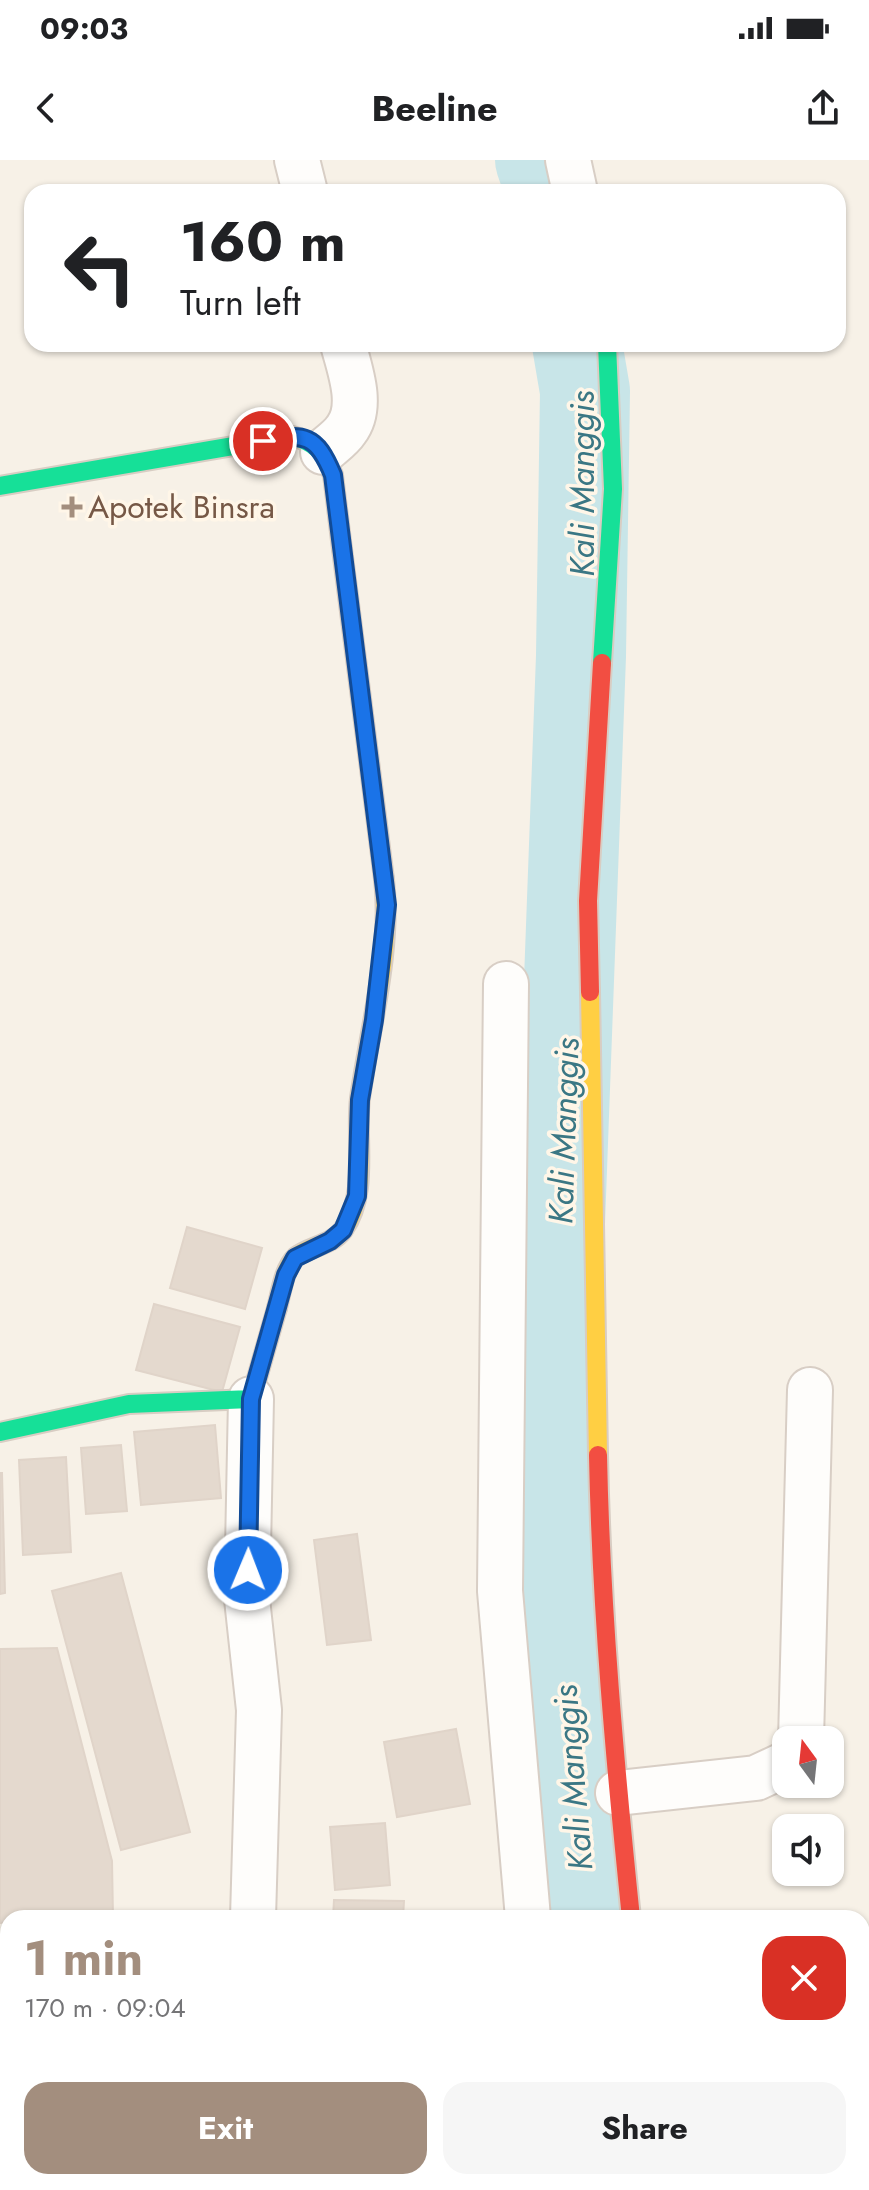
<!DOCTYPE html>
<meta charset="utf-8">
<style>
body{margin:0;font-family:Jost,sans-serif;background:#f6f6f6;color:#202124;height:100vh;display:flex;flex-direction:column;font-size:30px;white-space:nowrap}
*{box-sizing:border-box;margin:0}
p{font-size:26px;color:#757577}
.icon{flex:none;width:44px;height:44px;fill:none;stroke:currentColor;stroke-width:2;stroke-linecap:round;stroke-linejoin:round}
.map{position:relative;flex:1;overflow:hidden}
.details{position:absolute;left:0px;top:1750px;width:870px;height:280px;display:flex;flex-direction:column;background:#fff;border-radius:24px 24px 0 0;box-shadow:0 2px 6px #0004}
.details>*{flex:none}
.guide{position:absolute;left:24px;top:24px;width:822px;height:168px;border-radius:24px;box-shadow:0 2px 6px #0004;background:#fff;color:#202124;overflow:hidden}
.needle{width:52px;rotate:345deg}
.buttons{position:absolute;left:772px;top:1566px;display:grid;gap:16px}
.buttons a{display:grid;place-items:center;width:72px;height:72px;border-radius:16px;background:#fff;box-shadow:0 2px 6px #0004;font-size:40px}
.pin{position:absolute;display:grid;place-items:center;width:68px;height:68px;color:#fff;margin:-34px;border:4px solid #fff;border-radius:50%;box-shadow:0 2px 8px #0007}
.me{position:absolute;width:88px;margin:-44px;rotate:1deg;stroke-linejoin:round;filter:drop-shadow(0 0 6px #0008)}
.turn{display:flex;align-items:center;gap:28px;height:168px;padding:0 24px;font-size:36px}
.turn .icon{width:104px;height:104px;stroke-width:2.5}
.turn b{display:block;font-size:56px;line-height:68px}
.round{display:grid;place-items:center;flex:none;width:84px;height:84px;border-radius:24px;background:#f6f6f6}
.head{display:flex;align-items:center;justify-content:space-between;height:136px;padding:0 24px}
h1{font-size:48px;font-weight:700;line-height:60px;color:#a38e7e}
.action{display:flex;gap:16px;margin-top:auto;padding:16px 24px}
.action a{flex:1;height:92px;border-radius:24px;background:#a38e7e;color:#fff;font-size:32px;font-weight:700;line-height:92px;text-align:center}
.action a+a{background:#f6f6f6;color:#202124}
.status{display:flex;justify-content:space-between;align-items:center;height:56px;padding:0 40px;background:#fff;direction:ltr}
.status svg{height:22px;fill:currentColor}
header{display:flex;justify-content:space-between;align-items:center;height:104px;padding:0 24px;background:#fff;font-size:36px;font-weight:700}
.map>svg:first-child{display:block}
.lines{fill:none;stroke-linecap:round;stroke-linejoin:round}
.river{stroke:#c8e5e8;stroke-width:90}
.building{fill:#e4d9ce;stroke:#e0d4c9;stroke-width:2}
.street-casing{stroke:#d8cec5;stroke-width:48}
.fast-casing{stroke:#d8cdc3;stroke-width:22}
.slow-casing{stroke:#d8cdc3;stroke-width:22}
.jam-casing{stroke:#d8cdc3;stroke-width:22}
.street{stroke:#fefdfb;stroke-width:44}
.fast{stroke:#16e098;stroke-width:18}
.slow{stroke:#ffcf43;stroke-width:18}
.jam{stroke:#f24e42;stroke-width:18}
.route-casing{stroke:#114b97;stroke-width:20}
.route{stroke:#1a73e8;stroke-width:14}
.poi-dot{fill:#a38e7e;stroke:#fff6e8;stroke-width:3}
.labels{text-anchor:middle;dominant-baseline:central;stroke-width:7;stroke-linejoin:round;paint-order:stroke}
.poi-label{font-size:32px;fill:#765846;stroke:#fff6e8;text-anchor:start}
.water-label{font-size:34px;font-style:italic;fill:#3b7784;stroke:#fff6e8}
</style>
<div class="status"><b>09:03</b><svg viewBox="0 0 49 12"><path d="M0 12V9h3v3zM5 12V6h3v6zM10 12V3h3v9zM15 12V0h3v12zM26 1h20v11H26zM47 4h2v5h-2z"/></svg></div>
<header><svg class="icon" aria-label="back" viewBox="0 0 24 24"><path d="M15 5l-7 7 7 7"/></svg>Beeline<svg class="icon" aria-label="share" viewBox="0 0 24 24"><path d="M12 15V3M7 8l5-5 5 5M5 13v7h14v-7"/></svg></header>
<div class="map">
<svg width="869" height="2030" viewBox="0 0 869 2030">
<rect width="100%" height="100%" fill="#f7f1e7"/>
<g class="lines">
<!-- river -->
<path class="river" d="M540 0 551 32
M577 184 585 231 581 496 549 1361 585 1758
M609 2022 610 2030"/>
</g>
<!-- building -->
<path class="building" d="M187 1067 262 1088 245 1149 170 1128Z
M154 1144 240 1167 222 1232 136 1210Z
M215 1265 221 1338 141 1345 134 1272Z
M121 1285 127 1351 86 1354 81 1288Z
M66 1297 71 1392 23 1395 19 1300Z
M0 1313H2L5 1433 0 1434Z
M357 1374 371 1480 327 1485 314 1380Z
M121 1413 190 1672 121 1690 52 1431Z
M57 1488 112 1701 113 1758H8V1762L0 1763V1489Z
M456 1569 470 1644 397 1657 384 1582Z
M385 1663 390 1725 335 1730 330 1667Z
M334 1740 404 1741 403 1758H333Z
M0 1834H8V2022H103V2030H4Z
M301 2022H375V2030H301Z"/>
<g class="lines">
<!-- street casing -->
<g class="street-casing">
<path id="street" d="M297 0 305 32
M568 0 575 32
M323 292C330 285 340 279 346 270 364 247 350 210 343 184
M506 824 500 1431 528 1758
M251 1239 247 1439 259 1550 253 1758
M801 1580 810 1230
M618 1633 756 1618 786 1604
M553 2022 554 2030
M657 2022 658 2030
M233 2030 234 2022
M408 2030 409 2022"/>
</g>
<!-- fast casing -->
<g class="fast-casing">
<path id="fast" d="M0 326 292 276C316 282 324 293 333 315L342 389
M602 503 613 329 607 184
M0 1272 129 1244 251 1239 277 1148"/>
</g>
<!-- slow casing -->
<g class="slow-casing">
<path id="slow" d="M590 832 598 1295
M277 1148C281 1133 284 1108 296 1097 310 1086 332 1085 343 1070 369 1033 355 979 360 938 370 868 392 788 384 719"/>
</g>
<!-- jam casing -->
<g class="jam-casing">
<path id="jam" d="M342 389 384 719
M590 832 588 741 602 503
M598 1295C601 1449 615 1604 631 1758"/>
</g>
<!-- street -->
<use href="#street" class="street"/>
<!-- fast -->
<use href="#fast" class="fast"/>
<!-- slow -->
<use href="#slow" class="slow"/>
<!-- jam -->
<use href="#jam" class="jam"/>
</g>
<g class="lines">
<!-- route casing -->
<g class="route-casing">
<path id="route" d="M248 1410 251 1239 286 1115 295 1098 330 1081 343 1070 357 1036 360 940 374 860 387 745 333 315C316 274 305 273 263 281"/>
</g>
<!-- route -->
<use href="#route" class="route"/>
</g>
<!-- markers -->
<path class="poi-dot" d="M68 335h8v8h8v8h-8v8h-8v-8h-8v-8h8z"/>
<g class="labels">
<!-- poi labels -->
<g class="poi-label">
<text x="88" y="347">Apotek Binsra</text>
</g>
<!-- water labels -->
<g class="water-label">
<text transform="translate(582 324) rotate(-90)">Kali Manggis</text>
<text transform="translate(564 971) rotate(-88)">Kali Manggis</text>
<text transform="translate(573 1618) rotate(-95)">Kali Manggis</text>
</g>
</g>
</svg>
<div class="buttons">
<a><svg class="needle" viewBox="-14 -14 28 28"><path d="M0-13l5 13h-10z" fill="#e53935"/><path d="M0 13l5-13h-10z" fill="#757577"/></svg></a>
<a><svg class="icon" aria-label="sound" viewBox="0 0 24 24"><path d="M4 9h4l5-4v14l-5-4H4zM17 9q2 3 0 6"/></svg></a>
</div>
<div class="pin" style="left:263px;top:281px;background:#d93025"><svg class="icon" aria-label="arrive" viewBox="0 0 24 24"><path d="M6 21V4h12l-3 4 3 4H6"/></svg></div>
<svg class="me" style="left:248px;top:1410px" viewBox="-20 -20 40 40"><circle r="17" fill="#1a73e8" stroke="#fff" stroke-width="3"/><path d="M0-11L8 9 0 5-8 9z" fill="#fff"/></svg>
<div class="guide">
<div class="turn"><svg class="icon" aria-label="left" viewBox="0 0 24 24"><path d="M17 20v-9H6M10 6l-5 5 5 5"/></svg><div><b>160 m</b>Turn left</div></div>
</div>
<section class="details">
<div class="head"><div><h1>1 min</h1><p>170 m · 09:04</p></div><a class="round" style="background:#d93025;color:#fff"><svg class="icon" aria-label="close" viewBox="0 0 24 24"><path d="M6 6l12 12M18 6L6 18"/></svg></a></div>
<div class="action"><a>Exit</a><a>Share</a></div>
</section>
</div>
